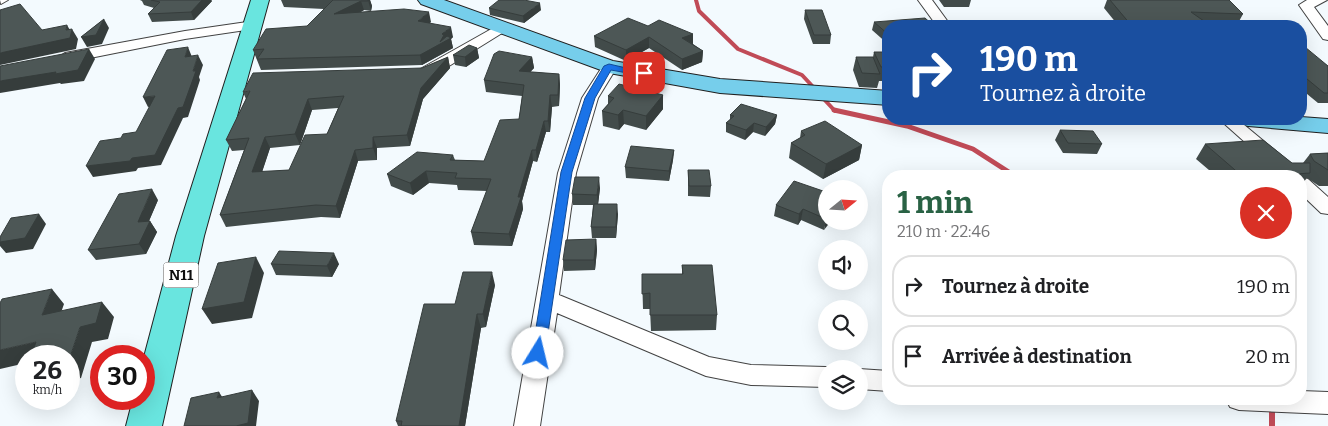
<!DOCTYPE html>
<html lang="fr">
<meta charset="utf-8">
<style>
body{margin:0;font-family:Bitter,serif;background:#f2f2f2;color:#202124;height:100vh;display:flex;flex-direction:column;font-size:19px;white-space:nowrap}
*{box-sizing:border-box;margin:0}
p{font-size:16px;color:#757577}
.icon{flex:none;width:28px;height:28px;fill:none;stroke:currentColor;stroke-width:2;stroke-linecap:round;stroke-linejoin:round}
.map{position:relative;flex:1;overflow:hidden}
.details{position:absolute;left:882px;top:170px;width:425px;height:235px;display:flex;flex-direction:column;background:#fff;border-radius:20px;box-shadow:0 5px 20px #0002}
.details>*{flex:none}
.guide{position:absolute;left:882px;top:20px;width:425px;height:105px;border-radius:20px;box-shadow:0 5px 20px #0002;background:#1a4fa0;color:#fff;overflow:hidden}
.needle{width:32px;rotate:72deg}
.fabs{position:absolute;left:818px;top:180px;display:grid;gap:10px}
.fabs a{display:grid;place-items:center;width:50px;height:50px;border-radius:50%;background:#fff;box-shadow:0 5px 20px #0002;font-size:25px}
.speed{position:absolute;left:15px;top:345px;display:flex;gap:10px;font-size:25px;font-weight:700;text-align:center}
.speed>*{display:grid;place-content:center;width:65px;height:65px;border-radius:50%;background:#fff;box-shadow:0 5px 20px #0002;line-height:1}
.speed small{font-size:12px;font-weight:400}
.speed .limit{border:8px solid #d22;background:#fff;color:#111}
.pin{position:absolute;display:grid;place-items:center;width:42px;height:42px;color:#fff;margin:-21px;border-radius:10px;box-shadow:0 2px 8px #0006}
.me{position:absolute;width:55px;margin:-28px;rotate:9deg;stroke-linejoin:round;filter:drop-shadow(0 0 4px #0008)}
.turn{display:flex;align-items:center;gap:18px;height:105px;padding:0 15px;font-size:22px}
.turn .icon{width:65px;height:65px;stroke-width:2.5}
.turn b{display:block;font-size:35px;line-height:42px}
.round{display:grid;place-items:center;flex:none;width:52px;height:52px;border-radius:26px;background:#f2f2f2}
.overview{display:flex;align-items:center;justify-content:space-between;height:85px;padding:0 15px}
h1{font-size:30px;font-weight:700;line-height:38px;color:#296244}
ul{padding:0;list-style:none}
li{display:flex;align-items:center;gap:15px;height:62px;margin:0 10px 8px;padding:0 5px;border:2px solid #e0e0e0;border-radius:20px}
li div{flex:1}
li b{display:block;font-size:19px}
li em{font-style:normal}
.map>svg:first-child{display:block}
.lines{fill:none;stroke-linecap:round;stroke-linejoin:round}
.stream-far2{stroke:#c04b57;stroke-width:4}
.stream-far1{stroke:#c04b57;stroke-width:5}
.stream{stroke:#c04b57;stroke-width:6}
.street-casing{stroke:#424242;stroke-width:2}
.primary-casing{stroke:#202020;stroke-width:2}
.highway-casing{stroke:#202020;stroke-width:2}
.street{fill:#fff;fill-rule:evenodd}
.primary{fill:#76ceeb;fill-rule:evenodd}
.highway{fill:#69e5df;fill-rule:evenodd}
.wall{fill:#424b4a;fill-rule:evenodd}
.shaded-wall{fill:#363d3c}
.building{fill:#4d5756;stroke:#363d3c;fill-rule:evenodd}
.route{fill:#1a73e8;stroke:#114b97}
.labels{text-anchor:middle;dominant-baseline:central;stroke-width:5;stroke-linejoin:round;paint-order:stroke}
.shield{fill:#fff;stroke:#575757;stroke-width:1}
.shield-label{font-size:15px;font-weight:bold;fill:#0f0f0f}
</style>
<div class="map">
<svg width="1328" height="426" viewBox="0 0 1328 426">
<rect width="100%" height="100%" fill="#f3fafe"/>
<g class="lines">
<!-- stream-far2 -->
<path class="stream-far2" d="M696 0 699 11 738 49 802 75 815 89
M821 96 835 111"/>
<!-- stream-far1 -->
<path class="stream-far1" d="M834 110 907 126 973 149 1015 176"/>
<!-- stream -->
<path class="stream" d="M1272 399V426"/>
<!-- street casing -->
<g class="street-casing">
<path id="street" d="M0 0H8L1 4Z
M918 0H932L951 26H937Z
M1307 0H1327L1314 7 1328 26V40L1323 39 1299 5Z
M254 21 259 22 261 25 259 28 185 39 65 63 57 58 65 53 185 31Z
M502 23 507 24 509 27 507 30 441 71 423 77 415 72Z
M609 62 617 67 598 98 576 173 559 295 709 357 751 365 826 367 832 369H826V387L751 385 706 376 557 313 540 426H514L558 173 582 98 604 64Z
M1219 119H1237L1301 172 1302 177 1308 179 1328 197V214L1321 213 1301 194V176H1283Z
M859 369 889 371V391L859 389Z
M1301 391 1328 392V414L1239 410 1230 407 1226 399H1301Z"/>
</g>
<!-- primary casing -->
<g class="primary-casing">
<path id="primary" d="M418 0H444L613 61 720 79 889 91V105L720 93 609 73 421 4Z
M1301 117 1328 119V133L1248 126 1240 124 1236 119H1301Z"/>
</g>
<!-- highway casing -->
<g class="highway-casing">
<path id="highway" d="M251 0H269L204 236 162 426H126L133 399H144V357L176 236Z"/>
</g>
<!-- street -->
<use href="#street" class="street"/>
<!-- primary -->
<use href="#primary" class="primary"/>
<!-- highway -->
<use href="#highway" class="highway"/>
</g>
<!-- wall -->
<path class="wall" d="M140 0H211L212 1 194 20 152 22 148 14 154 8 144 5 142 1Z
M281 0H370L372 6 371 11 364 10 361 12 431 22 429 23 453 37 451 39 453 48 422 65 261 70 253 50 307 26 324 9 284 7Z
M939 0H971L969 7H944Z
M1107 0H1229L1243 14 1237 25 1206 23 1211 26H1060L1061 24 1093 26 1094 23 1117 24 1104 8Z
M489 8 541 10 524 23 490 15Z
M805 10 831 35 830 44H813L804 19Z
M874 22 889 26V45L872 30Z
M648 26 693 34V44L703 51 702 62 682 70 649 48 626 61 595 47 594 36Z
M1301 47 1328 66V103H1318L1301 89Z
M477 48 479 58 466 67 455 65 453 55Z
M874 52H889V81H879L877 88 859 87 853 70 856 57H873Z
M448 57 450 68 423 99 410 146 377 148V160L358 161 340 218 321 217 226 227 220 215 244 150 232 151 226 140 246 99 243 92 422 68ZM338 108 327 134 289 170 262 172 270 148 300 145 312 110Z
M532 57 534 68 530 72 559 74 560 85 559 106 552 107 550 132H546L537 162 533 161 522 201 523 209 512 246 474 245 471 232 487 191 458 190 457 185 429 183 413 195 391 186 387 174 453 155 455 160 484 161 519 119 522 96 486 92 484 80Z
M663 95V109L646 130 624 124 619 130 603 126 602 111 608 104V96Z
M730 115H777L775 124 765 136 753 132 745 140 726 132V123L730 120Z
M1060 130 1102 144 1097 154 1063 153 1055 140Z
M801 131 862 145 859 160 823 179 789 158 791 143 800 138Z
M1205 144 1292 163H1303L1310 154 1328 153V186H1319L1307 178 1301 185V176H1216L1196 159Z
M674 150 673 160 669 181 626 178 625 167Z
M688 170 711 186 710 197 688 196Z
M600 188 598 204 618 214 616 238H592L591 227 593 205H573L572 194Z
M826 192V221L824 230 801 220 798 225 774 216 776 205Z
M158 200 149 221H150L157 232 146 254 96 260 88 250Z
M596 239 597 250 595 270 564 271 563 260Z
M271 264H339L332 277 276 275Z
M682 265 717 315 716 330 651 331 650 309H643L642 274H682Z
M495 285 486 327 481 328 465 426H398L396 421 455 304Z"/>
<!-- shaded-wall -->
<path class="shaded-wall" d="M202 0H211L212 1 194 20 191 12Z
M368 0H370L372 6 371 11Z
M361 1 364 10 337 24 334 14Z
M540 3 541 10 524 23 523 16Z
M429 12 431 22 420 31 418 21Z
M104 19 109 28 102 44 87 47 81 37Z
M67 25 71 32 72 29 78 39 76 49 0 65V53L66 30Z
M451 27 453 37 451 39 453 48 422 65 420 55 442 34Z
M693 34V44L682 38Z
M649 37V48L626 61V50Z
M188 47 192 57H185Z
M477 48 479 58 466 67 465 57Z
M89 49 95 59 84 81 61 84 60 83 0 93V81Z
M703 51 702 62 682 70V59Z
M198 55 203 65 199 77 200 80 188 117 183 118 161 165 138 168 136 171 93 177 86 166 132 158 193 71Z
M448 57 450 68 423 99 410 146 407 135 421 88Z
M532 57 534 68 521 82 519 71Z
M559 74 560 85 559 106 558 95Z
M550 95 552 107 550 132 548 121Z
M663 95V109L646 130V116Z
M155 96 160 105 148 107 143 97Z
M308 99 312 110 300 145 295 134Z
M623 110 624 124 619 130 618 115Z
M777 115 775 124 765 136 766 127Z
M544 121 546 132 537 162 536 150Z
M754 123 753 132 745 140 746 130Z
M265 137 270 148 258 184 252 172Z
M373 137 377 148V160L373 148Z
M862 145 859 160 823 179 826 164Z
M355 150 358 161 340 218 336 206Z
M532 150 533 161 522 201 523 209 512 246 509 234 518 197Z
M674 150 673 160 669 181V171Z
M426 171 429 183 413 195 410 183Z
M599 177 600 188 598 205 597 195Z
M152 189 158 200 145 230 150 221 157 232 146 254 139 244 138 222Z
M617 204 618 214 616 238V227Z
M803 209 801 220 798 225 799 214Z
M39 214 46 224 33 249 6 253 0 246V242Z
M826 219V221H831L824 230Z
M596 239 597 250 595 270 594 260Z
M334 253 339 264 332 277 327 266Z
M256 257 264 273 252 318 212 324 202 309Z
M492 272 495 285 486 327 483 314Z
M52 289 64 304 55 330 42 315Z
M102 302 114 317 108 339 92 342 81 378 69 381V360L80 327Z
M477 314 481 328 465 426H459Z
M36 342 49 356H26V363L0 369V350Z
M252 390 259 401 256 426H236Z
M219 392 226 403 217 398Z"/>
<!-- building -->
<path class="building" d="M151 0H202L191 12 148 14 160 2Z
M333 0H368V1H361L334 14 404 9 429 12 418 21 451 27 442 34 444 35 440 42 447 36 451 38 420 55 257 59 264 49 253 50 266 29 307 26Z
M499 0H524L540 3 523 16 489 8Z
M1110 0H1229L1243 14 1191 12 1211 26H1096L1094 23 1131 25Z
M20 4 42 30 67 25 66 30 72 29 70 38 0 53V10Z
M805 10H822L831 35H814Z
M628 18 648 26 659 20 693 34 682 38 703 51 682 59 649 37 626 50 594 36Z
M925 18 934 26H889V35L874 22Z
M104 19 96 35 81 37Z
M1061 24 1096 26H1063Z
M469 45 477 48 465 57 453 55Z
M188 47 185 57 198 55 193 71H196L183 107 178 108 155 155 132 158 130 161 86 166 100 141 121 138 123 134 136 132 155 96 143 97 167 50Z
M1301 47H1305L1328 66V93H1324L1301 74Z
M89 49 78 70 55 74 56 72 0 81V66Z
M499 51 532 57 519 71 559 74 558 95H550L548 121H544L536 150H532L518 197H521L509 234 471 232 491 179 455 178 457 173 426 171 410 183 387 174 417 152 453 155 450 160 484 161 500 120 519 119 524 85 484 80 494 54Z
M874 52H889V67H881Z
M448 57 421 88 407 135 373 137V148L355 150 336 206 316 205 220 215 249 138 226 140 250 91 243 92 253 73 422 68ZM344 96 327 134 305 135 289 170 252 172 265 137 295 134 308 99Z
M856 57H873L880 74 862 73Z
M619 84 663 95 646 116 623 110 618 115 602 111 614 98 608 96Z
M741 104 777 115 766 127 754 123 746 130 726 123 734 116 730 115Z
M825 121 862 145 826 164 791 143 805 135 801 131Z
M1060 130 1093 131 1102 144 1068 143Z
M1263 140 1292 163H1310V173L1268 176H1242L1205 144Z
M631 146 674 150 669 171 625 167Z
M1328 153V170L1314 161 1310 154Z
M688 170H709L711 186H689Z
M575 177H599L597 195 572 194Z
M794 181 826 192V219L803 209 799 214 776 205Z
M152 189 138 222 150 221 139 244 88 250 119 194Z
M594 204H617L616 227H591Z
M39 214 25 238 0 242V237L11 218Z
M596 239 594 260H563L566 240Z
M279 251 334 253 327 266 271 264Z
M256 257 244 302 202 309 218 263Z
M682 265H712L717 315H650V293L642 294V274H683Z
M463 272H492L483 314H477L459 426H401L402 421H396L424 304H455Z
M52 289 42 315 102 302 96 323 80 327 69 360V356H31L36 342 0 350V303L2 299Z
M252 390 248 423 236 426H184L191 398 219 392 217 398Z"/>
<!-- route -->
<path class="route" d="M609 64 648 73 644 76 611 70 595 98 572 172 545 353 543 357H534L532 353 561 172 585 98 604 66Z"/>
<g class="labels">
<!-- shield labels -->
<rect class="shield" x="163.5" y="262.5" width="35" height="25" rx="4"/>
<g class="shield-label">
<text x="181" y="275">N11</text>
</g>
</g>
</svg>
<div class="fabs">
<a><svg class="needle" viewBox="-14 -14 28 28"><path d="M0-13l5 13h-10z" fill="#e53935"/><path d="M0 13l5-13h-10z" fill="#757577"/></svg></a>
<a><svg class="icon" aria-label="sound" viewBox="0 0 24 24"><path d="M4 9h4l5-4v14l-5-4H4zM17 9q2 3 0 6"/></svg></a>
<a><svg class="icon" aria-label="search" viewBox="0 0 24 24"><circle cx="10" cy="10" r="6"/><path d="M15 15l6 6"/></svg></a>
<a><svg class="icon" aria-label="layers" viewBox="0 0 24 24"><path d="M12 4l9 5-9 5-9-5zM3 14l9 5 9-5"/></svg></a>
</div>
<div class="speed"><div>26<small>km/h</small></div><div class="limit">30</div></div>
<div class="pin" style="left:644px;top:73px;background:#d93025"><svg class="icon" aria-label="arrive" viewBox="0 0 24 24"><path d="M6 21V4h12l-3 4 3 4H6"/></svg></div>
<svg class="me" style="left:538px;top:353px" viewBox="-20 -20 40 40"><circle r="19" fill="#fff"/><path d="M0-13L10 11 0 6-10 11z" fill="#1a73e8"/></svg>
<div class="guide">
<div class="turn"><svg class="icon" aria-label="right" viewBox="0 0 24 24"><path d="M7 20v-9h11M14 6l5 5-5 5"/></svg><div><b>190 m</b>Tournez à droite</div></div>
</div>
<section class="details">
<div class="overview"><div><h1>1 min</h1><p>210 m · 22:46</p></div><a class="round" style="background:#d93025;color:#fff"><svg class="icon" aria-label="close" viewBox="0 0 24 24"><path d="M6 6l12 12M18 6L6 18"/></svg></a></div>
<ul>
<li><svg class="icon" aria-label="right" viewBox="0 0 24 24"><path d="M7 20v-9h11M14 6l5 5-5 5"/></svg><div><b>Tournez à droite</b></div><em>190 m</em></li>
<li><svg class="icon" aria-label="arrive" viewBox="0 0 24 24"><path d="M6 21V4h12l-3 4 3 4H6"/></svg><div><b>Arrivée à destination</b></div><em>20 m</em></li>
</ul>
</section>
</div>
